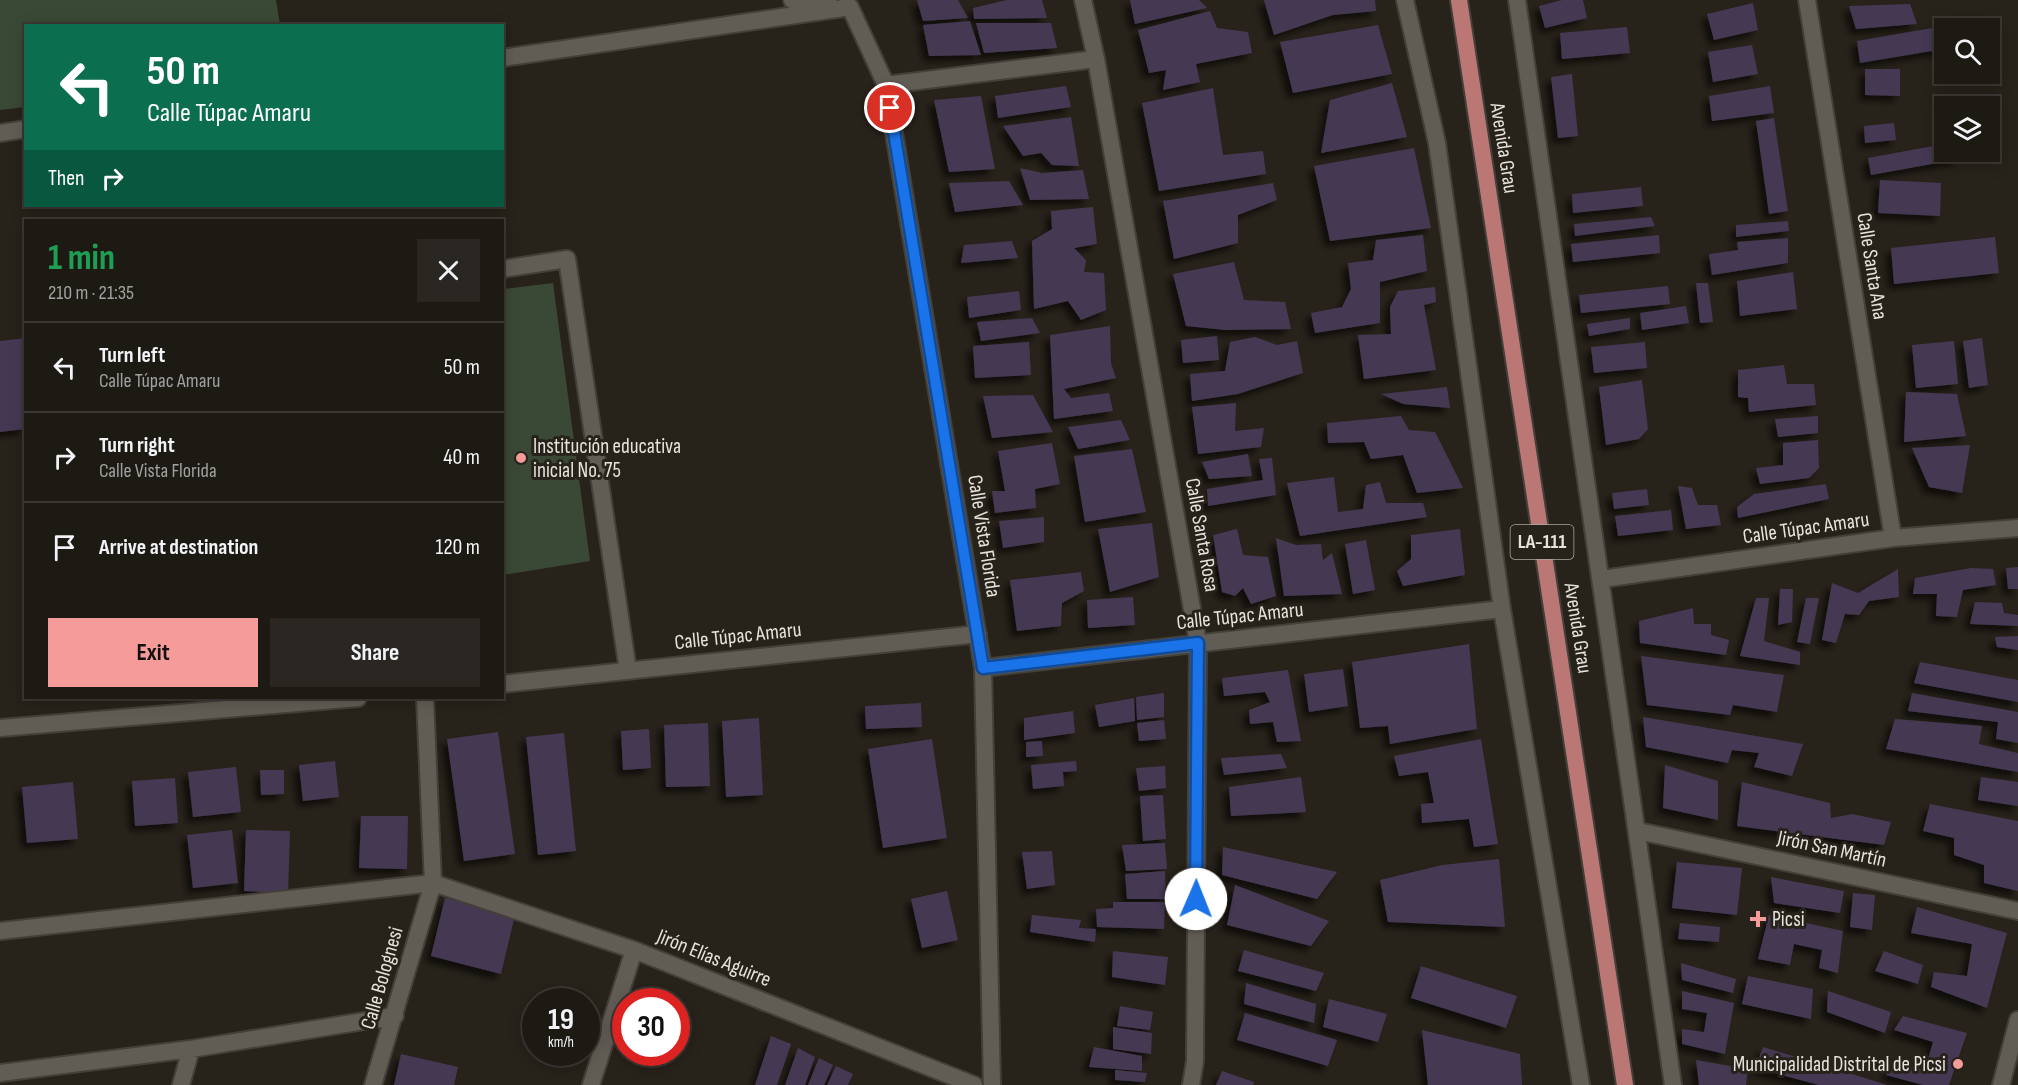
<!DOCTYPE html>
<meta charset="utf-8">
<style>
body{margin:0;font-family:"Sofia Sans Condensed",sans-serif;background:#2a2722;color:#f1f3f6;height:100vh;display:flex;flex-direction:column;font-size:22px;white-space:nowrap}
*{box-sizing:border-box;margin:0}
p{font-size:20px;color:#a0a1a0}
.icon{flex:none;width:33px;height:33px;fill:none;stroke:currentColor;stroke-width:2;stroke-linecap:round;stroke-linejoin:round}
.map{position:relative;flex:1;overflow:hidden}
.sheet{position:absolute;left:24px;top:219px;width:480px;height:480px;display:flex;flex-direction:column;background:#1d1a14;border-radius:0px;box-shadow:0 3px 15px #0003,0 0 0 2px #3b3834}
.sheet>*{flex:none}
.guide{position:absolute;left:24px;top:24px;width:480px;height:183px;border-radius:0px;box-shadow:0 3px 15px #0003,0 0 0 2px #3b3834;background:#0b6e4f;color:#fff;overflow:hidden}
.tools{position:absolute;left:1934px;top:18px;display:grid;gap:12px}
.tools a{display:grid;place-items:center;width:66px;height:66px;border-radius:0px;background:#1d1a14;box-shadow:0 3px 15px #0003,0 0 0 2px #3b3834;font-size:30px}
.speed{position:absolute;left:522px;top:988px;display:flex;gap:12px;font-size:30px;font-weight:700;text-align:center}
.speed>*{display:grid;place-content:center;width:78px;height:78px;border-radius:50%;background:#1d1a14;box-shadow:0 3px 15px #0003,0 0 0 2px #3b3834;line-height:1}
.speed small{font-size:15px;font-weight:400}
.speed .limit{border:9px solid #d22;background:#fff;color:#111}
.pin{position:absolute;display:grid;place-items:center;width:51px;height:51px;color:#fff;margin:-26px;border:3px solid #fff;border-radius:50%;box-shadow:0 2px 6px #0007}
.me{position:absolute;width:66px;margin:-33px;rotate:1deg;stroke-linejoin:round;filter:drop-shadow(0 0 4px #0008)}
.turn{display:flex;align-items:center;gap:21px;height:126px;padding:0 24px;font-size:27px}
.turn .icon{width:78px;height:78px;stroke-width:2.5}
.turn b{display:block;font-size:42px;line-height:51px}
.then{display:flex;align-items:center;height:57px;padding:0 24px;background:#0003;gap:12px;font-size:22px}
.round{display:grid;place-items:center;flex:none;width:63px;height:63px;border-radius:0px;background:#2a2722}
.overview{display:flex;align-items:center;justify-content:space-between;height:102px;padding:0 24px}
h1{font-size:36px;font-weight:700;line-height:45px;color:#1e9e55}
.button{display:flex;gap:12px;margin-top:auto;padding:12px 24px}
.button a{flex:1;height:69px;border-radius:0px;background:#f59b9a;color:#111;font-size:24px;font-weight:700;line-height:69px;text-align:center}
.button a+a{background:#2a2722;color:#f1f3f6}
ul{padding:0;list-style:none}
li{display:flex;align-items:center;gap:18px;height:90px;padding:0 24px;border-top:2px solid #3b3834}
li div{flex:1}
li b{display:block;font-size:22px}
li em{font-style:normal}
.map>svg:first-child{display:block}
.green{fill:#3a4935}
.building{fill:#443952;filter:url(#shadow)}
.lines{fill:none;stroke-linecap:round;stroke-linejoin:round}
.minor-casing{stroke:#434039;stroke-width:20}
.tertiary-casing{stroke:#434039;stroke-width:20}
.primary-casing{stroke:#434039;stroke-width:20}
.minor{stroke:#625d54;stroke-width:16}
.tertiary{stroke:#625d54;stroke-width:16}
.primary{stroke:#ba7774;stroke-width:16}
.route-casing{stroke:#114b97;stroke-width:15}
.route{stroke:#1a73e8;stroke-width:10}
.poi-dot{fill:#f59b9a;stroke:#27221a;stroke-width:2}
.labels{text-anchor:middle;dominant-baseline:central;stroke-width:6;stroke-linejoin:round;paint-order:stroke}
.shield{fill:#27221a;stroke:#ada9a2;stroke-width:1.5}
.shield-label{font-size:20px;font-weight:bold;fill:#e6e3dd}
.street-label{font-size:21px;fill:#e6e3dd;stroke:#27221a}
.poi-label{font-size:21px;fill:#e6e3dd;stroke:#27221a;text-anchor:start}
</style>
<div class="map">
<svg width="2018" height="1085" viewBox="0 0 2018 1085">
<defs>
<filter id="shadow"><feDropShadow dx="-5.5" dy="5.5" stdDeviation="3" flood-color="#0009"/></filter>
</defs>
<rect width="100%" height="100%" fill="#27221a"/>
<!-- green -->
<path class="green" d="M0 0H276L280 25 26 26 25 107 0 110Z
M553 283 590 561 503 575V289Z"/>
<!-- building -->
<path class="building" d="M917 0H958L968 18 923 21Z
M1007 0H1042L1047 18 974 19 973 8Z
M1130 0H1199L1207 8 1135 24Z
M1264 0H1375L1376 11 1333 15 1274 35Z
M1562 0H1583L1587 18 1545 28 1539 6Z
M1753 3 1758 30 1714 40 1707 14Z
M1910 4 1917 24 1856 29 1849 6Z
M1210 11 1217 28 1248 32 1252 53 1196 64 1200 82 1163 90 1166 70 1149 73 1138 30Z
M970 21 981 55 929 56 923 25Z
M1967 22 1969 28H1944V49L1860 63 1857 41Z
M976 23H1051L1057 48 984 53Z
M1378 25 1392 74 1293 93 1280 42Z
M1627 27 1630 53 1562 59 1560 33Z
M1752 45 1758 74 1713 82 1708 52Z
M1865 69H1900V96L1865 95Z
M1572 74 1578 136 1558 138 1551 77Z
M1392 83 1407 137 1321 153 1330 100Z
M1066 86 1071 107 998 118 995 96Z
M1770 86 1774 113 1712 121 1709 96Z
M1213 88 1223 155 1263 151 1266 174 1159 191 1142 103Z
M981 96 995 169 949 172 934 100Z
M1071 117 1079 166 1052 165 1041 153 1023 156 1003 126Z
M1774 118 1788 211 1769 214 1756 121Z
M1894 123 1896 140 1865 143 1864 126Z
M1944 144V152H1959L1960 159 1871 175 1868 158Z
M1414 148 1431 228 1330 241 1314 166Z
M1020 168 1042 173 1083 170 1089 199 1030 200Z
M1880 180 1941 183 1940 216 1878 213Z
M1009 181 1023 205 955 212 949 183Z
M1273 183 1277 200 1238 215V243L1174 259 1163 201Z
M1641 187 1643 206 1573 213 1572 194Z
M1093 207 1097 244 1074 248 1086 260 1084 272 1104 273 1106 310 1081 320 1068 301 1034 309 1032 241 1052 229 1051 211Z
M1651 217 1655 226 1575 236 1574 224Z
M1788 221 1789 231 1736 237V225Z
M1423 235 1427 271 1380 282V323L1315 333 1311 313 1342 307 1351 289 1348 263 1373 260 1376 240Z
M1659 235 1660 253 1573 262 1571 244Z
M1995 237 1999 273 1894 284 1891 248Z
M1788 238V263L1712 275 1709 254 1738 250 1737 242Z
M1012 241 1018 258 961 263 964 245Z
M1234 262 1244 300 1285 302 1291 329 1226 330 1186 326 1173 274Z
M1793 272 1797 309 1740 316 1737 281Z
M1696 283H1708L1713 322 1700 323Z
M1668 286 1670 304 1581 313 1579 295Z
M1435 287 1436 302 1424 305 1436 370 1364 379 1358 335 1391 334 1390 307 1398 291Z
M1019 291 1021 310 969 318 967 297Z
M1686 306 1689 323 1642 330 1640 313Z
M1032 318 1040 333 981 341 977 322Z
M1630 318V329L1589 336 1587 324Z
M1110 326 1111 363 1116 378 1064 389 1071 398 1109 393 1113 411 1054 419 1050 335Z
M1217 336 1219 360 1183 363 1181 340Z
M1255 337 1277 345 1297 341 1303 373 1238 394 1192 401 1190 374 1225 371 1230 342Z
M26 338V429L0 432V341Z
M1982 338 1988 385 1969 388 1963 341Z
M1954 341 1958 384 1916 388 1912 345Z
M1029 342 1031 375 975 378 973 346Z
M1645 342 1647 368 1594 373 1591 347Z
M1784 365 1787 384H1814L1816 405 1749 412 1748 398 1738 397V370Z
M1642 380 1648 429 1639 439 1606 445 1599 387Z
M1447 387 1450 408 1403 404 1381 394Z
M1906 392 1957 394 1966 436 1904 442Z
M1033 395 1053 432 992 438 983 396Z
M1236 403 1235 431 1264 428 1261 447 1198 454 1192 407Z
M1401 416 1409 430 1435 432 1463 488 1417 493 1403 455 1371 459 1364 442 1328 443 1327 423Z
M1818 416V433L1778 437 1775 419Z
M1121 420 1130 440 1078 449 1068 427Z
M1818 440 1819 468 1809 478 1760 484 1756 468 1783 465V443Z
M1052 443 1060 484 1035 489 1036 508 995 513 992 491H1005L998 451Z
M1970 445 1962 493 1929 487 1912 448Z
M1132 449 1146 512 1085 522 1074 456Z
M1248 454 1252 476 1209 479 1202 462Z
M1272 458 1276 495 1208 506 1207 489 1263 480 1259 459Z
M1334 477 1338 512 1363 509 1366 485 1380 482 1386 503H1423L1427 517 1300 536 1287 483Z
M1826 484 1829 499 1738 518 1737 507 1754 494Z
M1678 486 1692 488 1698 505H1717L1721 525 1686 529Z
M1647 489 1649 505 1614 509 1612 493Z
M1671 510 1673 530 1618 536 1615 516Z
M1044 517V542L1003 548 999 521Z
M1152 523 1159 577 1110 592 1098 529Z
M1237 529 1243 555 1268 557 1276 596 1251 604 1243 588 1235 596 1222 592 1213 535Z
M1460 529 1465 575 1403 586 1397 571 1411 559V535Z
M1276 538 1296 545 1321 544 1323 560 1332 553 1342 594 1284 596Z
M1366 540 1375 590 1353 594 1345 544Z
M2018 567V589H2008L2006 568Z
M1971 568 1993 569 1996 585 1963 590 1957 617 1936 616 1937 594H1913L1915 578Z
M1898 569 1899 597 1869 601 1859 615 1845 614 1836 643 1822 640 1832 583 1858 593Z
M1081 572 1084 591 1062 603 1061 626 1017 631 1010 580Z
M1780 589H1793L1792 622 1778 625Z
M1133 597 1135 625 1088 628 1087 600Z
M1756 598H1769L1764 641 1800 652V665L1740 656Z
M1806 598H1819L1810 644 1797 642Z
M1975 602 2002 603 2004 613 2018 615V626L1970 624Z
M1693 608 1694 624H1711V635L1729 640 1726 655 1640 643 1639 621Z
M2018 636V650L1997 647 1995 637Z
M1469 644 1477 729 1390 744 1388 726 1360 728 1352 662Z
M1641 656 1784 675 1777 712 1733 705 1730 715 1647 705Z
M1920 662 2018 680V702L1914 683Z
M1343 669 1348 706 1309 712 1304 674Z
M1288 670 1301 741 1277 742 1273 722 1250 724 1249 710 1270 702 1265 692 1224 696 1222 678Z
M1164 693V717L1137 720 1136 697Z
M1912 693 2018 712V743L1996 739 1998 722 1908 711Z
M1134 698 1135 721 1099 727 1095 705Z
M921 703 922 727 866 729 865 706Z
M1073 711 1075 733 1024 740V718Z
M1643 717 1803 744 1792 776 1754 767 1759 753 1732 750 1728 763 1646 747Z
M759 718 763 795 726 797 722 721Z
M1895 719 1982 726 1979 744 2018 753V772L1886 749Z
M1164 720 1166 739 1139 741 1137 723Z
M708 723 710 786 666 787 664 725Z
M649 729 651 768 623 770 621 731Z
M498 732 515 854 464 861 447 739Z
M564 733 576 851 538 855 526 737Z
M932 739 947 838 883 848 868 749Z
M1481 739 1498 844 1474 847 1469 819 1422 823 1421 804 1434 803 1428 772 1399 776 1394 756Z
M1042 741 1043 756 1026 757V742Z
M1281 754 1287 768 1224 775 1221 758Z
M335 761 339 797 303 801 299 765Z
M1076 761 1077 771 1063 772 1064 786 1033 789 1031 765Z
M1665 765 1718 781V820L1663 808Z
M1165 766 1166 788 1139 791 1136 768Z
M236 767 241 812 193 817 188 772Z
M260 770H284V794L261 795Z
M1301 777 1306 812 1231 816 1229 787Z
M1981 777 2018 782V806L1978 800Z
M175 778 178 823 135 826 132 781Z
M73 782 78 839 27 843 22 787Z
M1742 782 1830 803 1831 818 1852 814 1891 822 1884 845 1737 826Z
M1163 795 1166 839 1143 841 1140 796Z
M1930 804 2018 821V891L1984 883V865L1954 855V838L1923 831Z
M361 816H408L407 869 359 868Z
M232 830 238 883 193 888 187 835Z
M246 830 290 831 288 893 244 891Z
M1165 843 1167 869 1126 871 1122 845Z
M1223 847 1337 872 1317 899 1222 875Z
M1052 851 1055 885 1027 889 1022 852Z
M1499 859 1505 927 1388 922 1380 880 1442 865Z
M1677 862 1742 868 1737 915 1672 908Z
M1165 871 1166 899H1127L1125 874Z
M1771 877 1844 891 1840 913 1774 903Z
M1235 885 1329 921 1311 946 1227 925Z
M947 891 958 940 922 948 911 899Z
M1853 893 1875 895 1872 930 1850 927Z
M445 898 515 915 501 974 431 956Z
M1113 902H1165L1164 929 1097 927 1096 909 1113 908Z
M1917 907 2007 933 1987 1008 1931 987 1934 972 1967 976 1972 944 1911 933Z
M1032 915 1081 920 1079 928 1096 929 1095 942 1030 932Z
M1769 915 1843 931 1838 973 1819 968 1822 950 1794 944 1790 965 1758 959Z
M1680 923 1720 927 1719 942 1678 939Z
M1244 950 1324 973 1316 991 1238 971Z
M1113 951 1168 957 1165 985 1112 977Z
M1884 951 1923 965 1918 984 1875 971Z
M1681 963 1736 979 1733 993 1682 980Z
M1421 966 1517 996 1506 1028 1411 998Z
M1748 976 1813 989 1811 1019 1742 1004Z
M1246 983 1316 1004 1314 1023 1244 1004Z
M1682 991 1734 1003 1725 1054 1682 1044V1029L1704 1032 1707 1013 1682 1009Z
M1828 991 1891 1012 1885 1033 1827 1012Z
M1329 999 1387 1014 1378 1042 1323 1027Z
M1120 1006 1153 1012 1150 1030 1117 1026Z
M1245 1013 1337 1040 1328 1066 1237 1040Z
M1903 1016 1967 1033 1949 1085H1923L1886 1075 1892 1065 1925 1069 1933 1042 1894 1030Z
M1113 1027 1152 1033 1151 1054 1113 1049Z
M1422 1030 1520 1054 1522 1085H1428Z
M771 1036 791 1044 777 1085H755Z
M1094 1047 1142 1056V1071L1089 1067Z
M1763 1047 1852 1074 1887 1085H1819L1755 1068Z
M798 1048 815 1057 805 1085H785Z
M401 1054 458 1067 454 1085H394Z
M819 1058 833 1065 824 1085H808Z
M1696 1060 1748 1069 1746 1085H1699Z
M836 1066 853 1074 848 1085H827Z
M1115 1070 1147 1073 1145 1082 1115 1080Z
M1222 1071 1254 1082 1253 1085H1216Z"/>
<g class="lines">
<!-- minor casing -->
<g class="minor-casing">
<path id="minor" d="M792 0 829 4
M1083 0 1096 59 1198 643 1195 1061 1191 1085
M1405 0 1437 143 1502 609 1581 1085
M1517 0 1673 1085
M1807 0 1893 538
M850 7 886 85 983 668 992 1085
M502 58 850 7
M886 85 1096 59
M0 133 26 129
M502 269 567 259 628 671
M1602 579 1893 538 2018 528
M983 668 1502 609
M502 684 978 634
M0 728 358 698
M1638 831 2018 911
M0 931 433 883 634 950 974 1085
M0 1073 191 1049 395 1016
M181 1085 191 1049
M373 1085 433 883 425 698
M591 1085 634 950"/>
</g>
<!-- tertiary casing -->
<g class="tertiary-casing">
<path id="tertiary" d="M2001 1085 2018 1020"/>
</g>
<!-- primary casing -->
<g class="primary-casing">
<path id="primary" d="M1459 0 1625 1085"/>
</g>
<!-- minor -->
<use href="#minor" class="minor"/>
<!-- tertiary -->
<use href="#tertiary" class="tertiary"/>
<!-- primary -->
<use href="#primary" class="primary"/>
</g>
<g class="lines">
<!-- route casing -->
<g class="route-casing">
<path id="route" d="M890 108 983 668 1198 643 1196 899"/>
</g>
<!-- route -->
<use href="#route" class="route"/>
</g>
<!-- markers -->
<g class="poi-dot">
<circle cx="521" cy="458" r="6"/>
<path d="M1755 910h6v6h6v6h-6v6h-6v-6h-6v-6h6z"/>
<circle cx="1958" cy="1064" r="6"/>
</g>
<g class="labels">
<!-- shield labels -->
<rect class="shield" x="1510.5" y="525" width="63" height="34" rx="4.5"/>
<g class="shield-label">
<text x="1542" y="542">LA-111</text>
</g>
<!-- street labels -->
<g class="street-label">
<text transform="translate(1504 148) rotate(81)">Avenida Grau</text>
<text transform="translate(1872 266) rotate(81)">Calle Santa Ana</text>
<text transform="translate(1806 528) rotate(-8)">Calle Túpac Amaru</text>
<text transform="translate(1202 535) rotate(80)">Calle Santa Rosa</text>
<text transform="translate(984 536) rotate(81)">Calle Vista Florida</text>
<text transform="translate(1240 616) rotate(-6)">Calle Túpac Amaru</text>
<text transform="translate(1578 628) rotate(81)">Avenida Grau</text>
<text transform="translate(738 636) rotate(-6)">Calle Túpac Amaru</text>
<text transform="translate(1832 849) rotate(12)">Jirón San Martín</text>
<text transform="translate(714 958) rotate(22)">Jirón Elías Aguirre</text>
<text transform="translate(382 978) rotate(-74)">Calle Bolognesi</text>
</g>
<!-- poi labels -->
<g class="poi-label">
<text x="533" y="446">Institución educativa<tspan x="533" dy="24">inicial No. 75</tspan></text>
<text x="1772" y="919">Picsi</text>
<text x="1946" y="1064" text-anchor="end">Municipalidad Distrital de Picsi</text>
</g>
</g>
</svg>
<div class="tools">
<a><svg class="icon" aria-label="search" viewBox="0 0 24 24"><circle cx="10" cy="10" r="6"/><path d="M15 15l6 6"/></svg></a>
<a><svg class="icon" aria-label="layers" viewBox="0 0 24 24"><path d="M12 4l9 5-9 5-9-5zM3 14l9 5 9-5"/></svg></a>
</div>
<div class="speed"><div>19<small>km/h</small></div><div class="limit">30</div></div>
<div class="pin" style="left:890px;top:108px;background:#d93025"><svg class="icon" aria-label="arrive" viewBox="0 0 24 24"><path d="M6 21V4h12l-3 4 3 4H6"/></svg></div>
<svg class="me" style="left:1196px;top:899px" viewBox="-20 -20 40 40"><circle r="19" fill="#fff"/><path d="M0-13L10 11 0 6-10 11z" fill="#1a73e8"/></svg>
<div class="guide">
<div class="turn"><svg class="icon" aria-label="left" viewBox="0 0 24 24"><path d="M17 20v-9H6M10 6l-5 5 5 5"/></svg><div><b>50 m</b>Calle Túpac Amaru</div></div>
<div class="then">Then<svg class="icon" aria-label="right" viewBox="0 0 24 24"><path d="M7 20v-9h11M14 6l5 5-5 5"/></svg></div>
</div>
<section class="sheet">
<div class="overview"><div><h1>1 min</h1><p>210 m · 21:35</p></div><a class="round"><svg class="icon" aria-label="close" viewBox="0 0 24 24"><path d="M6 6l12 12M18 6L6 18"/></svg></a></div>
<ul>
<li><svg class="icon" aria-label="left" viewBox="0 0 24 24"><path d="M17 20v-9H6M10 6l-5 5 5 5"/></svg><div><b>Turn left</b><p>Calle Túpac Amaru</p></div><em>50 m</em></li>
<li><svg class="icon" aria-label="right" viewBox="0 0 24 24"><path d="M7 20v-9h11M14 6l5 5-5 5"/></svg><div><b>Turn right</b><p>Calle Vista Florida</p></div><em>40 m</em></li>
<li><svg class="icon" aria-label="arrive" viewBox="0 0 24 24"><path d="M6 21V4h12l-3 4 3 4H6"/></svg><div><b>Arrive at destination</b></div><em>120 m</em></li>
</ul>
<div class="button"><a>Exit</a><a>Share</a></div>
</section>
</div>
